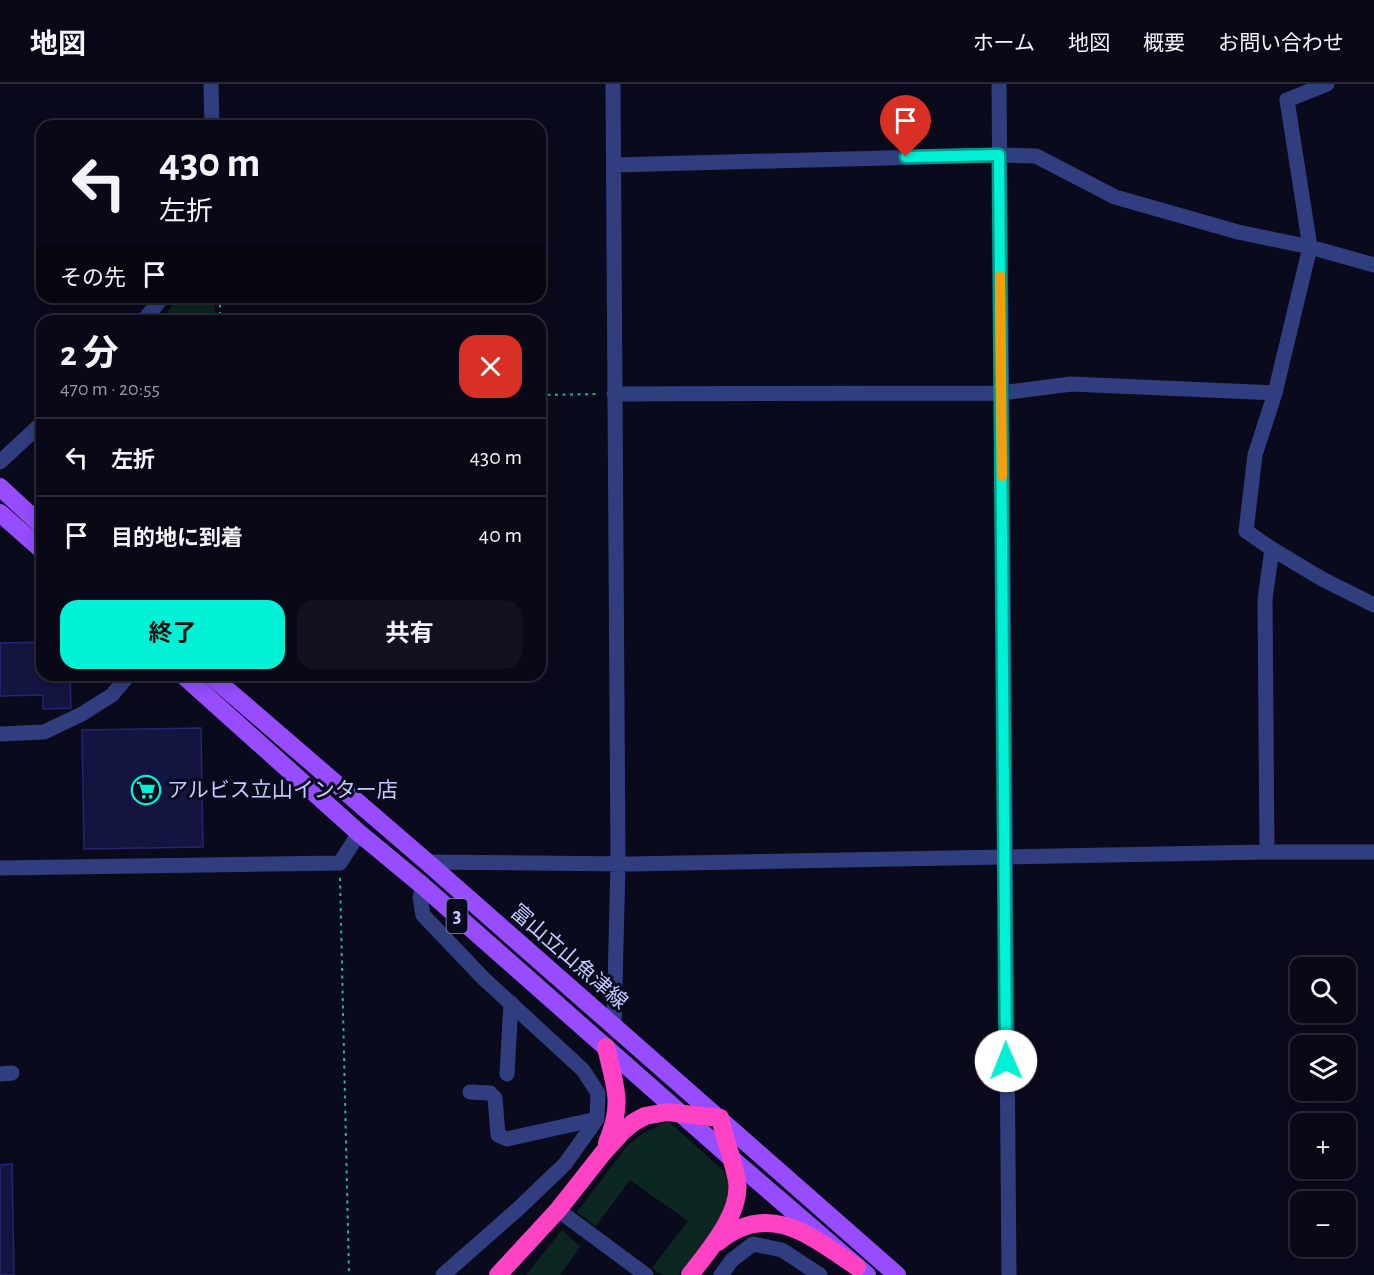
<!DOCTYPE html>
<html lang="ja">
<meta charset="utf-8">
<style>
body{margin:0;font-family:"Alegreya Sans","Noto Sans JP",sans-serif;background:#11111f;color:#f1f3f6;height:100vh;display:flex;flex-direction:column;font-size:22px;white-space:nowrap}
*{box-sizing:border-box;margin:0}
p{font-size:20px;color:#989aa1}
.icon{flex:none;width:33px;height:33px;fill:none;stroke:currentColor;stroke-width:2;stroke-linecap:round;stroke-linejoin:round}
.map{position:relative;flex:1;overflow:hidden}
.side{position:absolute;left:36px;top:231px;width:510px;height:366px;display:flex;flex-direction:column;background:#080816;border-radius:18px;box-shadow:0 3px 15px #0003,0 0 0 2px #292935}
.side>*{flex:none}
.banner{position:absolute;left:36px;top:36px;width:510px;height:183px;border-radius:18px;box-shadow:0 3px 15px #0003,0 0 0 2px #292935;background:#080816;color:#f1f3f6;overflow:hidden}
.controls{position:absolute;left:1290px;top:873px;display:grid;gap:12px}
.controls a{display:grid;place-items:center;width:66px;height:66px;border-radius:12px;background:#080816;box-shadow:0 3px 15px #0003,0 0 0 2px #292935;font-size:30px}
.pin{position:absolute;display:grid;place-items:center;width:51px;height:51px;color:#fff;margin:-62px -26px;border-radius:50% 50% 50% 0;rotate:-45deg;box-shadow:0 0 6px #0007}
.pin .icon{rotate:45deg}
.me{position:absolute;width:66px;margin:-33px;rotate:359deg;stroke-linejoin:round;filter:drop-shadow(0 0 4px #0008)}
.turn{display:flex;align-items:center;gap:21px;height:126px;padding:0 24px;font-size:27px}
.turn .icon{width:78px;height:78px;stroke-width:2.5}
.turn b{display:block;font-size:42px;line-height:51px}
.then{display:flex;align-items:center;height:57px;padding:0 24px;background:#0003;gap:12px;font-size:22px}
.round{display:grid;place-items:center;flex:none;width:63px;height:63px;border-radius:18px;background:#11111f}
.summary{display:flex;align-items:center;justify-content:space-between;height:102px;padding:0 24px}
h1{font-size:36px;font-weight:700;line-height:45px}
.primary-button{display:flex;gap:12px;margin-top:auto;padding:12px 24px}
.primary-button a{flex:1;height:69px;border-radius:18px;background:#00f1d6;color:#111;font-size:24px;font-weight:700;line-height:69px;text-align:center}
.primary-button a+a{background:#11111f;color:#f1f3f6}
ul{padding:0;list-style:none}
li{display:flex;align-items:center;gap:18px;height:78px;padding:0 24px;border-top:2px solid #292935}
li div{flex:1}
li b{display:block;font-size:22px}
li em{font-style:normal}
header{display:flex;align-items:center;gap:36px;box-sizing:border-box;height:84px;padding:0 30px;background:#080816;border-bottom:2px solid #292935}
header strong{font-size:28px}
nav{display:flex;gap:33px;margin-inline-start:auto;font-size:21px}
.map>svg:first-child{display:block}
.green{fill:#0c2721}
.building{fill:#141440;stroke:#24256e;stroke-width:1.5}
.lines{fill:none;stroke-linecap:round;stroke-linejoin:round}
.path{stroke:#22b78e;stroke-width:2;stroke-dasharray:3 4.5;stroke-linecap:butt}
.minor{stroke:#303e80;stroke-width:15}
.major{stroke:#974dff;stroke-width:18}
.highway{stroke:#ff41c4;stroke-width:18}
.route-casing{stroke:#009d8b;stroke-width:15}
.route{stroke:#00f1d6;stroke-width:10}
.slow{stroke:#f59e0b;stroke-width:10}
.labels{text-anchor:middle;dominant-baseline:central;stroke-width:6;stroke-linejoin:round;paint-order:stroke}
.shield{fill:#0a0a1d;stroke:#8e91bb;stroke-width:1.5}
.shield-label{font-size:20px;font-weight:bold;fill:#c6cbff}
.poi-label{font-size:21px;fill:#c6cbff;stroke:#0a0a1d;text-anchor:start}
.street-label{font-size:21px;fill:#c6cbff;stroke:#0a0a1d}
</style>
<header>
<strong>地図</strong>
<nav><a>ホーム</a><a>地図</a><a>概要</a><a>お問い合わせ</a></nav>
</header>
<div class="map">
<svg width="1374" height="1191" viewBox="0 0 1374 1191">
<rect width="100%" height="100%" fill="#0a0a1d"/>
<!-- green -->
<path class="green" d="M180 213H214L215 237H159Z
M668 1037 725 1088 732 1114 715 1150 679 1191H663L652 1184 688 1137 630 1096 596 1142 577 1128 627 1062 642 1050Z
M562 1146 580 1163 560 1191H526Z"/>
<!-- building -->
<path class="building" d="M42 558V591H70L71 624 43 625V611L0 612V559Z
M201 644 203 763 84 765 82 646Z
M12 1080 14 1191H0V1081Z"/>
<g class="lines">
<!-- path -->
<path class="path" d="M220 213V237
M540 311 600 310
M340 794 349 1191"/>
<!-- minor -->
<path class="minor" d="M211 0 212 42
M613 0 618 779 614 943
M999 0 1009 1191
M614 81 999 71 1036 72 1115 113 1238 148 1310 163 1374 181
M143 237 163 213
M614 310 1001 309 1071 300 1275 309
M0 378 42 339
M1272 465 1322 495 1374 521
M0 650 44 648 82 630 112 611 129 591
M1267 768 1265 515 1272 465 1246 447 1255 371 1275 309 1310 163 1287 16 1327 0
M427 778 629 780 1267 768H1374
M0 784 340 779 359 749
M423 802 420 813 423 831 483 894 583 986 598 1009 597 1035 565 1080 518 1125 443 1191
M0 990 12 989
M507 990 511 919
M470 1008 490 1009 495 1014 498 1051 507 1055 597 1035
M558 1126 646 1191
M721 1191 732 1176 753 1160 782 1166 820 1191"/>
<!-- major -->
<path class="major" d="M0 403 42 442
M0 429 42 466
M183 591 359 749 423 802 730 1073 867 1191
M210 591 427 778 897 1191"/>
<!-- highway -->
<path class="highway" d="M606 963C615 1003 624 1019 607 1059
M718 1158C769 1116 811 1152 857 1183
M498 1191 558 1126 603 1069 623 1047 634 1038 645 1032 667 1028 720 1034C725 1055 733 1076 737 1097 742 1129 708 1167 690 1191"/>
</g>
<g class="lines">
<!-- route casing -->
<g class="route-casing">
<path id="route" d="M906 73 999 71 1006 977"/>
</g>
<!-- route -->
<use href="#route" class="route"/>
<!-- slow -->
<path class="slow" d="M1000 192 1002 392"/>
</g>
<!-- icons -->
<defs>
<g id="supermarket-ring" transform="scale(1.5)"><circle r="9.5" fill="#0a0a1d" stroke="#00f1d6" stroke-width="1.5"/><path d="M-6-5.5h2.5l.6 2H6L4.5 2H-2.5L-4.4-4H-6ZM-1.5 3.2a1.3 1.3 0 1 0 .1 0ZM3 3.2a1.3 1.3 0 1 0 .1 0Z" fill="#00f1d6"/></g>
</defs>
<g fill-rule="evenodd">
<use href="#supermarket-ring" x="146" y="706"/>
</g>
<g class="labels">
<!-- shield labels -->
<rect class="shield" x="446.5" y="815" width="21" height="34" rx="4.5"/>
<g class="shield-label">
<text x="457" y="832">3</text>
</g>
<!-- poi labels -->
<g class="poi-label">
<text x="167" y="706">アルビス立山インター店</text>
</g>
<!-- street labels -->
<g class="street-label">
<text transform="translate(569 873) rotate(41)">富山立山魚津線</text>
</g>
</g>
</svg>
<div class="controls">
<a><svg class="icon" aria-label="search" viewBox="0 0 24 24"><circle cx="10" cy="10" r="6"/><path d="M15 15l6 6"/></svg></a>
<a><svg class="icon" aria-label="layers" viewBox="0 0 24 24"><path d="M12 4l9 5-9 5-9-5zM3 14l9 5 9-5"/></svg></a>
<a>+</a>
<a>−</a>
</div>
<div class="pin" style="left:906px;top:73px;background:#d93025"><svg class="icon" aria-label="arrive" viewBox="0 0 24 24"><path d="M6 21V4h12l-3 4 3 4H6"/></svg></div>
<svg class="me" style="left:1006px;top:977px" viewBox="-20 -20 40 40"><circle r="19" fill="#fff"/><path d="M0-13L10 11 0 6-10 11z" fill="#00f1d6"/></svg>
<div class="banner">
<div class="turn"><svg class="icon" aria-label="left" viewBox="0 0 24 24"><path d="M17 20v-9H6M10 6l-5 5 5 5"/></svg><div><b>430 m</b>左折</div></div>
<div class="then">その先<svg class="icon" aria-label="arrive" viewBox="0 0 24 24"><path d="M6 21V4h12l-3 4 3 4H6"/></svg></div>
</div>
<section class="side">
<div class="summary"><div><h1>2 分</h1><p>470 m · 20:55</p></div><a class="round" style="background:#d93025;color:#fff"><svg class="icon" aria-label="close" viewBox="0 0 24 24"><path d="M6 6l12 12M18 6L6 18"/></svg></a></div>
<ul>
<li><svg class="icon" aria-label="left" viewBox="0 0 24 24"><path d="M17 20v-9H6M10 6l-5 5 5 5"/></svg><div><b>左折</b></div><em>430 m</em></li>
<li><svg class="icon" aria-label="arrive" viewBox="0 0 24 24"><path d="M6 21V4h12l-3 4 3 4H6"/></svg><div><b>目的地に到着</b></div><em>40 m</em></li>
</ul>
<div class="primary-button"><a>終了</a><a>共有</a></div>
</section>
</div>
